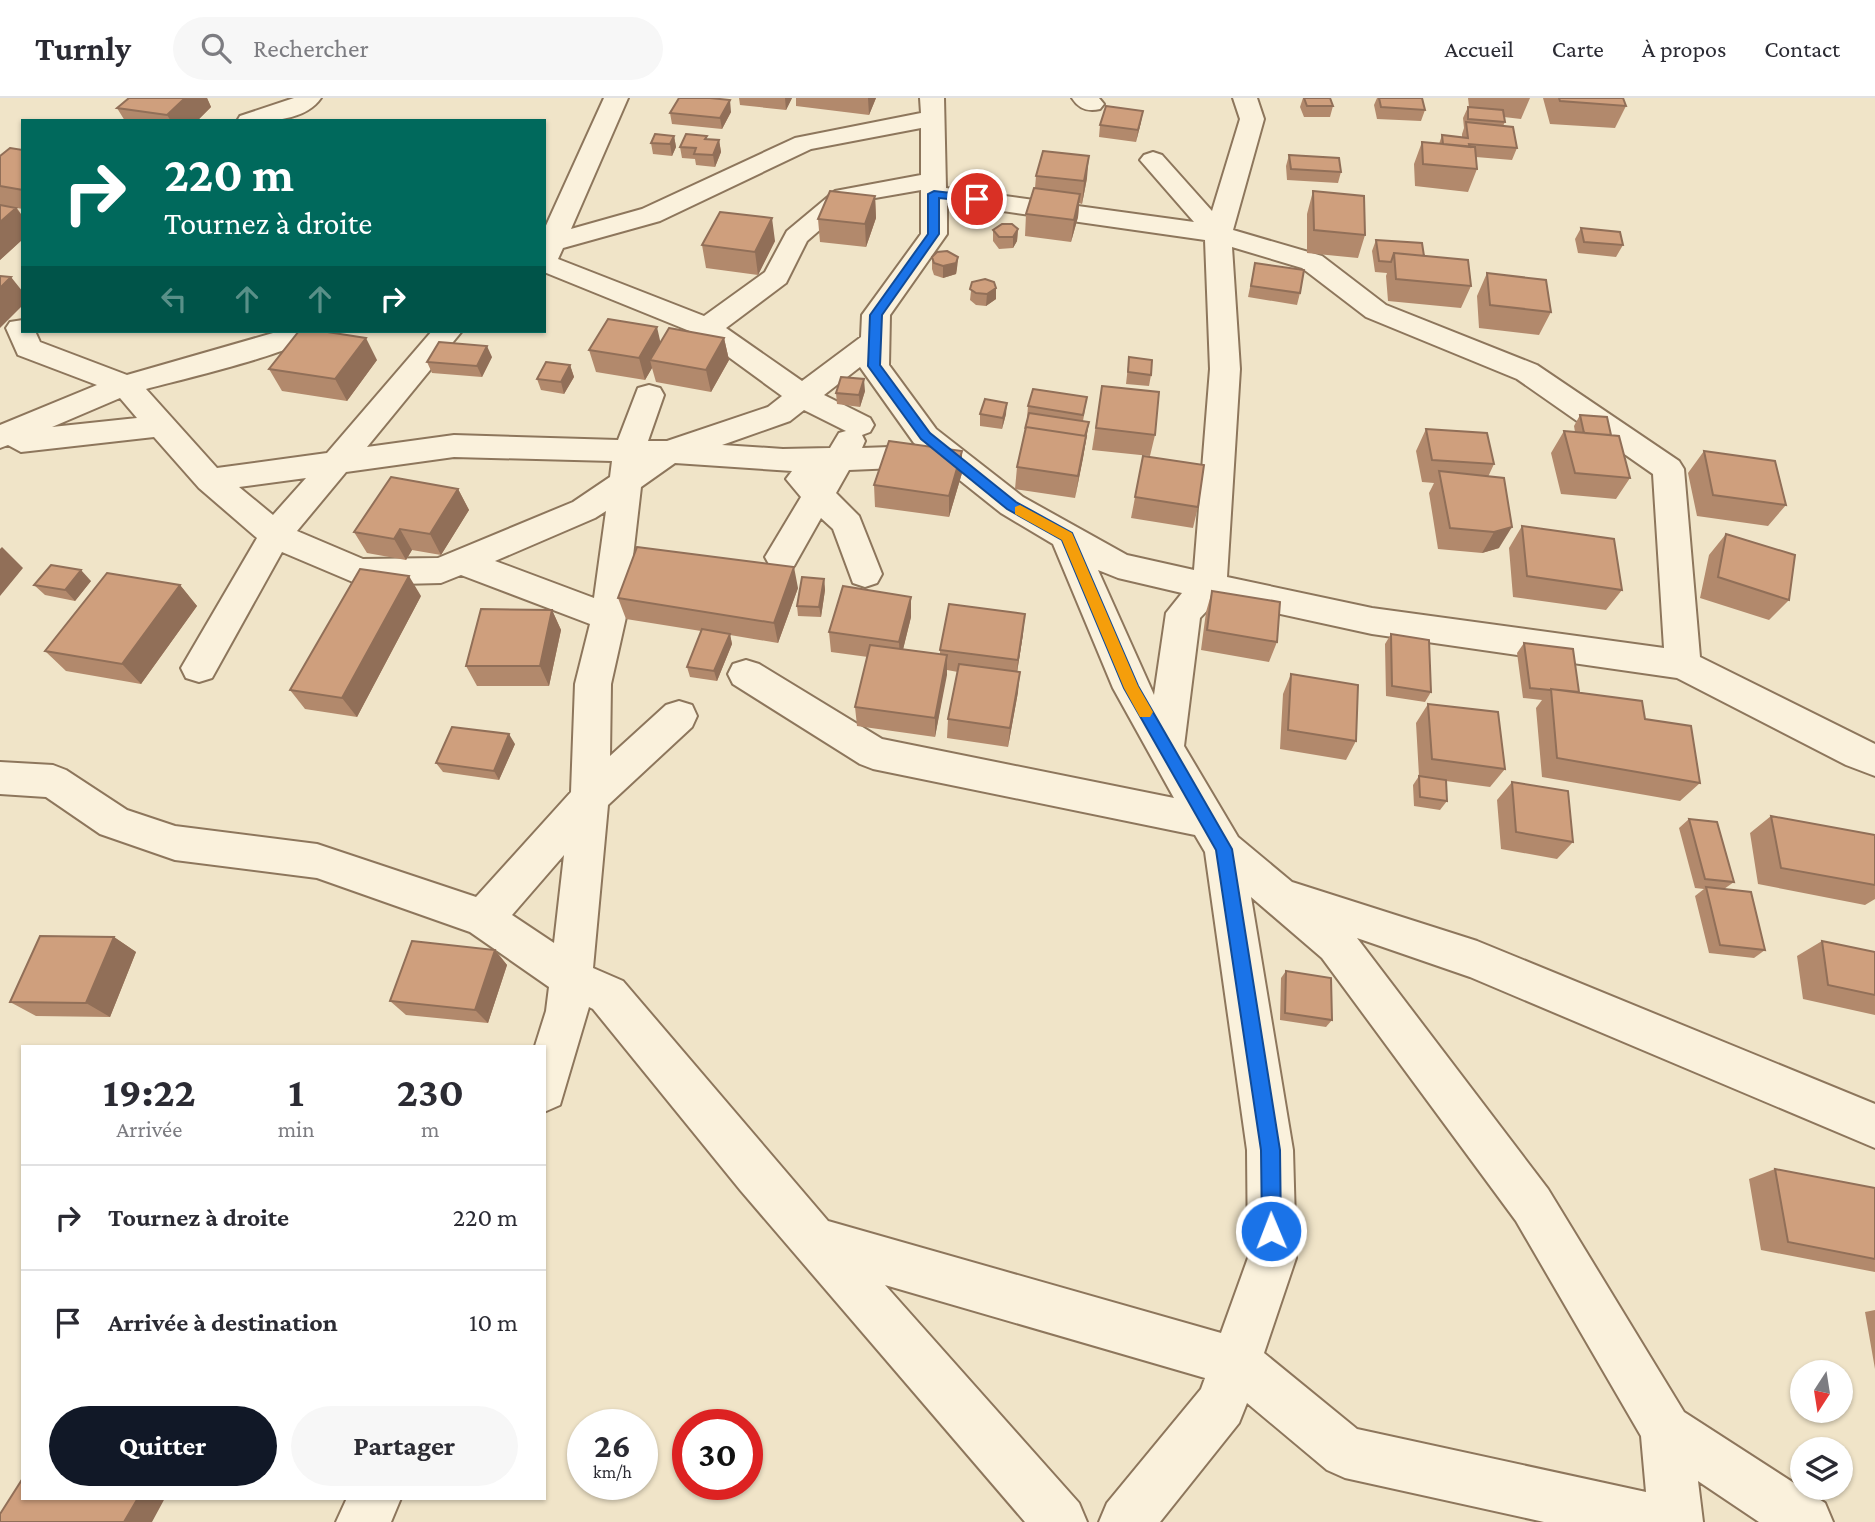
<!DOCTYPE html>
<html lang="fr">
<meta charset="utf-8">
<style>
body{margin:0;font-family:"Crimson Pro",serif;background:#f7f7f7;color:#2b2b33;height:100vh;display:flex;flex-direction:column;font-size:26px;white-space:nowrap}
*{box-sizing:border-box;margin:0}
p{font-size:23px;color:#7c7c81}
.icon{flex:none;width:38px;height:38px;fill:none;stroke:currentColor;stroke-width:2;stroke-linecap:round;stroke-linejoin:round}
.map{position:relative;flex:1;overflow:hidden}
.details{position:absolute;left:21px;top:947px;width:525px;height:455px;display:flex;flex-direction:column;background:#fff;border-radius:0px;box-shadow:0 2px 5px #0004}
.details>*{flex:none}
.banner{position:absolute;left:21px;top:21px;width:525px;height:214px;border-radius:0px;box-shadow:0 2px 5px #0004;background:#00695c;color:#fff;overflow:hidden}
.needle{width:46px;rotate:192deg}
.buttons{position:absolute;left:1790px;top:1262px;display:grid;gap:14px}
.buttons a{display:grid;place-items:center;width:63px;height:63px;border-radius:50%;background:#fff;box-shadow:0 2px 5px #0004;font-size:35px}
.speed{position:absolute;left:567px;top:1311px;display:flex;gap:14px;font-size:35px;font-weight:700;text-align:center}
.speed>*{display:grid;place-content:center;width:91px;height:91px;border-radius:50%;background:#fff;box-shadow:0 2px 5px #0004;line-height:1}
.speed small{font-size:18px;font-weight:400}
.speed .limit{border:10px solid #d22;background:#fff;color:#111}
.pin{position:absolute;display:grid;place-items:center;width:60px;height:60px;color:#fff;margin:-30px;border:4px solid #fff;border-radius:50%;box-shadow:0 2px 7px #0007}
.me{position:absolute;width:77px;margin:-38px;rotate:359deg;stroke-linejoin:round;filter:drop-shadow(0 0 5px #0008)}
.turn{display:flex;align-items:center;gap:24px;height:147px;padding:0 28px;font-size:32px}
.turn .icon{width:91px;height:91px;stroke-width:2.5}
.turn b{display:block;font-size:49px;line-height:60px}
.lanes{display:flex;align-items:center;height:66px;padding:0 28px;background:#0003;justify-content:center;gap:35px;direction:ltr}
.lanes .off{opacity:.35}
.eta{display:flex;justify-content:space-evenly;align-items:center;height:119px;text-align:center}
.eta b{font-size:42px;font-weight:700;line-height:49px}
.primary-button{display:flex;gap:14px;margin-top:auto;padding:14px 28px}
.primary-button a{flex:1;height:80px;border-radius:42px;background:#111827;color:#fff;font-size:28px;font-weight:700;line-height:80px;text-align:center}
.primary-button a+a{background:#f7f7f7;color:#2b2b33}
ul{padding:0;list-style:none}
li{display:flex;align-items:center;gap:21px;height:105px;padding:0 28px;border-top:2px solid #e1e1e2}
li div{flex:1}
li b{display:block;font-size:26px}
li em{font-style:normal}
header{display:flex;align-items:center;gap:42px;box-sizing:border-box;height:98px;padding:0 35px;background:#fff;border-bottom:2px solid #e1e1e2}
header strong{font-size:33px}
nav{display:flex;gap:38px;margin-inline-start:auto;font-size:24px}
.search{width:490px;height:63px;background:#f7f7f7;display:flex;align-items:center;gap:18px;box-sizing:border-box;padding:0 24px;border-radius:38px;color:#7c7c81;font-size:26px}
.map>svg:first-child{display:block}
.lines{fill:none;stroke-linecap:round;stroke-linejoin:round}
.minor-casing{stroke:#8d765c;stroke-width:4}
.minor{fill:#faf1dc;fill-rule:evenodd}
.wall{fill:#b2896c}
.shaded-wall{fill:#916f58}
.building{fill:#cf9f7d;stroke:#916f58;stroke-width:2}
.route{fill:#1a73e8;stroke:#114b97;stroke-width:2}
.slow{fill:#f59e0b}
</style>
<header>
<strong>Turnly</strong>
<div class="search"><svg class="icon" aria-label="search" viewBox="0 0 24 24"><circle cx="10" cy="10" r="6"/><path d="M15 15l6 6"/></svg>Rechercher</div>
<nav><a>Accueil</a><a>Carte</a><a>À propos</a><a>Contact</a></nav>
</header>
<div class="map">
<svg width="1875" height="1424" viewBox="0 0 1875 1424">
<rect width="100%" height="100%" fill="#f0e4c8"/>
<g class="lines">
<!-- minor casing -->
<g class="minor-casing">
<path id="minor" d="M294 0H321C304 25 263 23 237 23L240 18Z
M604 0H628L571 131 642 111 795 40 921 15 920 0H944L946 90 1194 124 1140 62 1144 57 1153 54 1162 57 1212 113 1240 21 1233 0H1257L1264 21 1233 132 1322 158 1386 207 1537 267 1679 363 1684 371 1700 559 1875 646V678L1846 667 1677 580 1372 536 1217 502 1200 520 1184 648 1238 739 1292 784 1477 843 1875 1006V1050L1470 879 1357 840 1548 1091 1684 1314 1825 1405 1833 1424H1759L1698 1383 1703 1424H1544L1345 1380 1327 1372 1247 1305 1239 1325 1160 1424H1099L1107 1405 1201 1291 1205 1280 885 1187 1079 1405 1087 1424H1025L741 1093 593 911 589 909 560 1007 544 1014V948H535L546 913 549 889 470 834 317 780 175 762 100 736 46 699 0 696V664L53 667 66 672 127 712 175 728 317 746 476 799 571 694 575 586 590 526 461 477 441 485 360 487 282 454 212 580 199 584 186 580 181 570 257 440 199 390 154 339 21 354 8 347 0 350V327L97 287 18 257 6 230 10 224 23 222V233H35L40 244 127 277 280 233H320C309 252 175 283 146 291L217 370 327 355 432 233H462L367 349 454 337 618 342 638 290 649 287 660 290 664 297 648 343H667L768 309 782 298 697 236 544 174V132ZM921 30V77L835 93 787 133 765 174 704 218 558 161 563 150 660 123 811 51ZM921 92V136L862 217 861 239 802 283 726 230 786 185 807 143 852 104ZM947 105 1205 142 1210 271 1194 472 1127 457 1023 399 936 331 889 267 890 217 947 136ZM1232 149 1302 170 1366 219 1517 281 1653 376 1664 550 1372 510 1227 479 1240 271ZM860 269 914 345 918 348 862 350 865 343 862 337 870 334 874 327 870 320 824 297ZM120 300 137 320 52 329ZM804 312 846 333 839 335 830 350 783 351 722 347 790 323ZM454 359 612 363 610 379 573 404 438 460 363 461 297 433 346 374ZM675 365 792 373 786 381 801 399 765 459 770 468 782 471 794 468 821 420 833 431 853 485 865 489 877 485 882 476 859 418 836 395 849 372 942 368 1001 415 1053 446 1113 590 1174 700 882 641 759 566 746 562 733 566 728 576 733 586 860 666 873 671 1195 737 1205 754 1247 1052 1248 1160 1221 1235 828 1123 623 883 593 870 608 707 692 629 697 618 692 607 679 603 666 607 610 658 611 586 626 519 641 389ZM306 380 273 417 239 389ZM606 413 594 500 495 463 595 420ZM1098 472 1118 480 1182 495 1166 515 1154 597ZM564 757 554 845 512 817ZM1251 799 1322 860 1516 1123 1641 1338 1646 1394 1357 1331 1264 1255 1296 1160 1293 1052Z
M1072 0H1099L1104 6 1100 11C1088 14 1079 11 1072 0Z
M347 1400H401L391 1424H336Z"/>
</g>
<!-- minor -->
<use href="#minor" class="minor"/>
</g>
<!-- wall -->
<path class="wall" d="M129 0H207L211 9 197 23H125L117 10Z
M739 0H792L786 12 740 7Z
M796 0H876L869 17 796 8Z
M1303 0H1330L1333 8 1330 19H1304L1300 9Z
M1377 0H1422L1425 12 1421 23 1377 21 1374 7Z
M1468 0H1530L1521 21 1504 19 1505 24 1503 28 1517 50 1512 62 1476 59 1477 71 1468 94 1415 88 1414 66 1422 44 1439 46 1442 37 1462 39V36L1464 30 1463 20 1468 9H1469Z
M1543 0H1623L1626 8 1615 30 1550 26Z
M731 14 722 31 672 26 670 15Z
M1141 24 1136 44 1099 39 1100 27Z
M674 38 676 49 672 58 653 56 651 45Z
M708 42H719L721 54 715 69 696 67 695 61 682 60 680 49Z
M23 52V111L17 110 23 119V141L0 162V58Z
M1289 57 1341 74 1338 85 1287 82 1286 68Z
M1036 78 1087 80 1082 106 1079 105 1078 119 1071 144 1025 138 1026 116 1035 90Z
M1313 93 1365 137 1358 160 1307 155V116Z
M875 98 876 120 866 149 820 144 818 121Z
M1581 130 1623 147 1616 159 1578 155 1575 141Z
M1018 131 1017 143 1013 150 999 151 993 143V132Z
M1376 142 1424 158 1471 188 1461 210 1388 203 1386 178 1387 175 1375 174 1372 153Z
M775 143 758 177 706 170 702 147Z
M932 159H958L957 170 956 176 943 180 934 177 932 171Z
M1255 165 1300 195 1297 207 1248 199Z
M1487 175 1551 214 1539 237 1479 230 1477 198Z
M972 184 996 201 986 208 976 207 970 202Z
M724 240 729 262 711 294 656 284 652 270 645 282 596 274 589 252 661 244Z
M492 259 482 279 432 275 427 264Z
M1129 259 1151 277 1149 288 1126 286Z
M377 262 347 303 282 293 269 271Z
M570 267 574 279 564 296 541 292 537 281Z
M1102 288 1155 337 1150 358 1092 352Z
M865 293 860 309 837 306 836 295Z
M1087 299 1083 323 1089 324 1083 360 1075 400 1015 391 1017 369 1028 320H1027L1028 308Z
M980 316H1006L1002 331 980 328Z
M1580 317 1611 337 1630 380 1616 401 1561 396 1551 355 1564 333 1575 334 1574 328Z
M1426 331 1494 366 1488 379 1499 450 1482 455 1438 451 1429 395 1434 385 1422 384 1416 353Z
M962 353V375L949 419 875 409 874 387Z
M1704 353 1786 407 1768 428 1697 418 1688 375Z
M1143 358 1198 409 1193 430 1131 420Z
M458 391 469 412 441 457 412 452 406 462 367 455 354 434Z
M1522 428 1622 492 1606 512 1513 499 1509 450Z
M1726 436 1789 502 1769 522 1700 500 1709 457Z
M824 481 825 492 821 519 798 518 797 508Z
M91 483 75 503 45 497 34 487Z
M180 487 197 508 141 586 66 573 45 553Z
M798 490 778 545 730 537 732 546 717 583 690 579 687 569 701 533 626 521 618 500Z
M1212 493 1277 544 1269 564 1201 552 1206 514Z
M421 498 357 619 305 611 290 592Z
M552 512 561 532 549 588H477L466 568Z
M911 519 903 551 940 556V552L1023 536 1017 574 1018 594 1008 649 947 640 948 621 958 574 947 572 935 639 857 628 855 609 868 559 831 554 829 534Z
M1391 536 1431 594 1425 604 1386 598 1385 546Z
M1524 545 1579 594 1645 621 1700 685 1680 703 1542 679 1536 610 1542 602 1523 600 1517 555Z
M1291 576 1356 643 1346 662 1280 651 1283 596Z
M1428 606 1505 671 1490 689 1446 683 1447 703 1440 712 1414 708 1413 687 1419 678 1416 625Z
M515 646 499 682 443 674 436 665Z
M1512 684 1573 744 1557 761 1501 751 1497 702Z
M1771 718 1875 737V801L1865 807 1758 786 1750 735Z
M1689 721 1734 784 1724 791 1765 852 1754 860 1709 855 1695 798 1704 791 1695 790 1679 730Z
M114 839 136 854 110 919 36 918 10 904Z
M1822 843 1875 854V917L1803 901 1797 858Z
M495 852 507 867 488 925 406 917 390 903Z
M1286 873 1332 922 1326 929 1280 922 1281 880Z
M1775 1071 1875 1090V1174L1761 1152 1749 1081Z
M1875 1212V1271L1865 1214Z"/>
<!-- shaded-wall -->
<path class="shaded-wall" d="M185 0H207L211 9 197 23H171L167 17Z
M785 0H792L786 12Z
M868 0H876L869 17Z
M730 2 731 14 722 31 720 20Z
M1143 13 1141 24 1136 44 1138 32Z
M674 38 676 49 672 58 670 46Z
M719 42 721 54 715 69 713 57Z
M1089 58 1087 80 1082 106 1084 83Z
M1080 96 1078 119 1071 144 1074 122Z
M875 98 876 120 866 149 865 126Z
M16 110 23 119V141L0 162V124Z
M772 120 775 143 758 177 755 154Z
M1018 131 1017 143 1013 150V139Z
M958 159 957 170 956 176 943 180V168Z
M11 179 23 194V207L0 230V190Z
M996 190V201L986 208 987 196Z
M657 229 662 251 650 262 652 270 645 282 639 260Z
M366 240 377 262 347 303 335 281Z
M724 240 729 262 711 294 706 272Z
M487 248 492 259 482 279 477 268Z
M570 267 574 279 564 296 561 284Z
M864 281 865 293 860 309 859 297Z
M1007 305 1006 316 1002 331 1003 320Z
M1089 324 1083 360 1075 400 1085 340Z
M962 353V375L949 419V398Z
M458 391 469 412 441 457 430 436Z
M1512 429 1499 450 1482 455 1494 434Z
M400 431 412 452 406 462 394 441Z
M2 449 23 470 0 498V451Z
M794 469 798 490 778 545 774 525Z
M81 472 91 483 75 503 65 492Z
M409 478 421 498 357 619 342 600Z
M824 481 825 492 821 519 819 509Z
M180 487 197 508 141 586 122 566Z
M911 499V519L900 564 899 544Z
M552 512 561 532 549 588 540 568Z
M1025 516 1023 536 1016 581 1018 562Z
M730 536 732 546 717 583 714 573Z
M947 557V577L935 639V620Z
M1020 574 1018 594 1008 649 1010 630Z
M509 636 515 646 499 682 494 673Z
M114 839 136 854 110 919 86 905Z
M495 852 507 867 488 925 475 912Z
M138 1400H165L152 1424H124Z"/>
<!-- building -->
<path class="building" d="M129 0H185L167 17 117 10Z
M679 0H710L730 2 720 20 670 15Z
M1304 0H1330L1333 8H1307Z
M1379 0H1422L1425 12 1381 9Z
M1559 0H1623L1626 8 1560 3Z
M1106 8 1143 13 1138 32 1100 27Z
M1468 9 1503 12 1505 24 1468 21Z
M1466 24 1513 29 1517 50 1469 46 1470 49 1443 46 1442 37 1468 40Z
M655 36 674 38 670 46 651 45Z
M686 36 707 38 705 41 719 42 713 57 694 56 696 50 680 49Z
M1422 44 1475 49 1477 71 1423 66Z
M10 50 23 52V92L0 88V58Z
M1043 53 1089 58 1084 83 1036 78Z
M1289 57 1339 60 1341 74 1291 71Z
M1034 90 1080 96 1074 122 1026 116Z
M830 93 875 98 865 126 818 121Z
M1313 93 1364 98 1365 137 1314 132Z
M0 107 16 110 0 124Z
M720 114 772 120 755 154 702 147Z
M1002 126H1012L1018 131 1013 139H999L993 132Z
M1581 130 1620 134 1623 147 1584 144Z
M1376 142 1422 145 1424 158 1394 155 1391 164 1379 163Z
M947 153 958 159 956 165 943 168 934 165 932 159 937 154Z
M1394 155 1468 162 1471 188 1396 181Z
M1255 165 1304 172 1300 195 1251 188Z
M1487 175 1546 182 1551 214 1490 207Z
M0 178 11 179 0 190Z
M985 181 994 184 996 190 987 196 976 195 970 191 972 184Z
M608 221 657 229 639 260 589 252Z
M669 230 724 240 706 272 650 262Z
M299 233H321L366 240 335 281 269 271Z
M439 244 487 248 477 268 427 264Z
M1129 259 1152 262 1151 277 1128 274Z
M546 264 570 267 561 284 537 281Z
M841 279 864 281 859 297 836 295Z
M1102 288 1159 294 1155 337 1096 330Z
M1033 291 1087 299 1083 317 1028 308Z
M985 301 1007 305 1003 320 980 316Z
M1029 315 1089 324 1085 338 1026 329 1025 331Z
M1580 317 1607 319 1611 337 1584 335Z
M1026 329 1086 338 1078 378 1017 369Z
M1426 331 1487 335 1494 366 1432 362Z
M1564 333 1619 338 1630 380 1575 375Z
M889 343 962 353 949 398 874 387Z
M1704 353 1775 363 1786 407 1713 397Z
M1143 358 1204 367 1198 409 1135 399Z
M1439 373 1504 380 1512 429 1494 434 1450 430Z
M391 379 458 391 430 436 400 431 394 441 354 434Z
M1522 428 1614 441 1622 492 1527 478Z
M1726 436 1795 457 1789 502 1718 479Z
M637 449 794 469 774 525 618 500Z
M51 467 81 472 65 492 34 487Z
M360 471 409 478 342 600 290 592Z
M107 475 180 487 122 566 45 553Z
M802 479 824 481 819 509 797 508Z
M843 488 911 499 899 544 829 534Z
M1212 493 1280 504 1277 544 1207 532Z
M949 506 1025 516 1018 562 940 552Z
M481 511 552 512 540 568H466Z
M702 531 730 536 714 573 687 569Z
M1391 536 1429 542 1431 594 1392 588Z
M1524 545 1573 551 1579 594 1551 591 1550 592 1530 590Z
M870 547 947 557 935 620 855 609Z
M959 566 1020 574 1010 630 948 621Z
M1291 576 1358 587 1356 643 1288 632Z
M1551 591 1642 603 1645 621 1691 628 1700 685 1557 660Z
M1428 606 1498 614 1505 671 1432 661Z
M452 629 509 636 494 673 436 665Z
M1419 678 1446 682 1447 703 1420 699Z
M1512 684 1568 693 1573 744 1516 734Z
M1771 718 1875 737V787L1781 770Z
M1689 721 1717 724 1734 784 1705 781Z
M1706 789 1751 794 1765 852 1720 847Z
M40 838 114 839 86 905 10 904Z
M412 843 495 852 475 912 390 903Z
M1822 843 1875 854V897L1828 887Z
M1286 873 1331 880 1332 922 1285 915Z
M1775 1071 1875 1090V1161L1788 1144Z
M23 1380V1400H138L124 1424H0V1416Z"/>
<!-- route -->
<path class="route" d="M934 93 977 98 982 101 977 104 939 100V136L882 217 880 267 930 335 1016 404 1072 435 1138 588 1232 751 1280 1052 1281 1133 1278 1140 1271 1143 1264 1140 1262 1133 1261 1052 1216 752 1124 590 1062 442 1007 411 921 341 868 268 870 217 928 136V96Z"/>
<!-- slow -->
<path class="slow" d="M1020 407 1072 435 1138 588 1153 614 1150 619H1140L1124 590 1062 442 1015 416V409Z"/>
</svg>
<div class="buttons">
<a><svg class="needle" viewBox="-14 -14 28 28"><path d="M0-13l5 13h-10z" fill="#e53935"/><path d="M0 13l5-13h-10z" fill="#7c7c81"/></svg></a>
<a><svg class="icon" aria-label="layers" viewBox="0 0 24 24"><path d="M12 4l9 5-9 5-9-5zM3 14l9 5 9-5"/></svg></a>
</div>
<div class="speed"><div>26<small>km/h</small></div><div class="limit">30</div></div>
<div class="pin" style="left:977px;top:101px;background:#d93025"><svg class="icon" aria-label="arrive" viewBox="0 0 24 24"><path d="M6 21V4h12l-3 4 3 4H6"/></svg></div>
<svg class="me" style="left:1271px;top:1133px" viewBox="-20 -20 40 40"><circle r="17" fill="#1a73e8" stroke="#fff" stroke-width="3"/><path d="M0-11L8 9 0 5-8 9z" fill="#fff"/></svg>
<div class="banner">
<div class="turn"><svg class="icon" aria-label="right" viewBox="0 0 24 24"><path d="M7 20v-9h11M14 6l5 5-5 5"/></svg><div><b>220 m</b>Tournez à droite</div></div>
<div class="lanes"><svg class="icon off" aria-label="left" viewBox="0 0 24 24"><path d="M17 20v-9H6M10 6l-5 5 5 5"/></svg><svg class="icon off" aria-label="ahead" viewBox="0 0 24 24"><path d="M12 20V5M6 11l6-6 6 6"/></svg><svg class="icon off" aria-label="ahead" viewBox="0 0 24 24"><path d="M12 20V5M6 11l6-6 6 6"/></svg><svg class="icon" aria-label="right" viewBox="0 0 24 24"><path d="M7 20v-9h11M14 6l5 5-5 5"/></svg></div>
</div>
<section class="details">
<div class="eta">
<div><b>19:22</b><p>Arrivée</p></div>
<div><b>1</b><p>min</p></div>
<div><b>230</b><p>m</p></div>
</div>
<ul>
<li><svg class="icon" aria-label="right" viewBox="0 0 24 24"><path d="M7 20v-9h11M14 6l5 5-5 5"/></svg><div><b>Tournez à droite</b></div><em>220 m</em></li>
<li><svg class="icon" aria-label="arrive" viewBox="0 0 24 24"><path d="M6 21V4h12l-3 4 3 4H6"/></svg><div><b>Arrivée à destination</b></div><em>10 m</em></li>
</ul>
<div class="primary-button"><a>Quitter</a><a>Partager</a></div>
</section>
</div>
